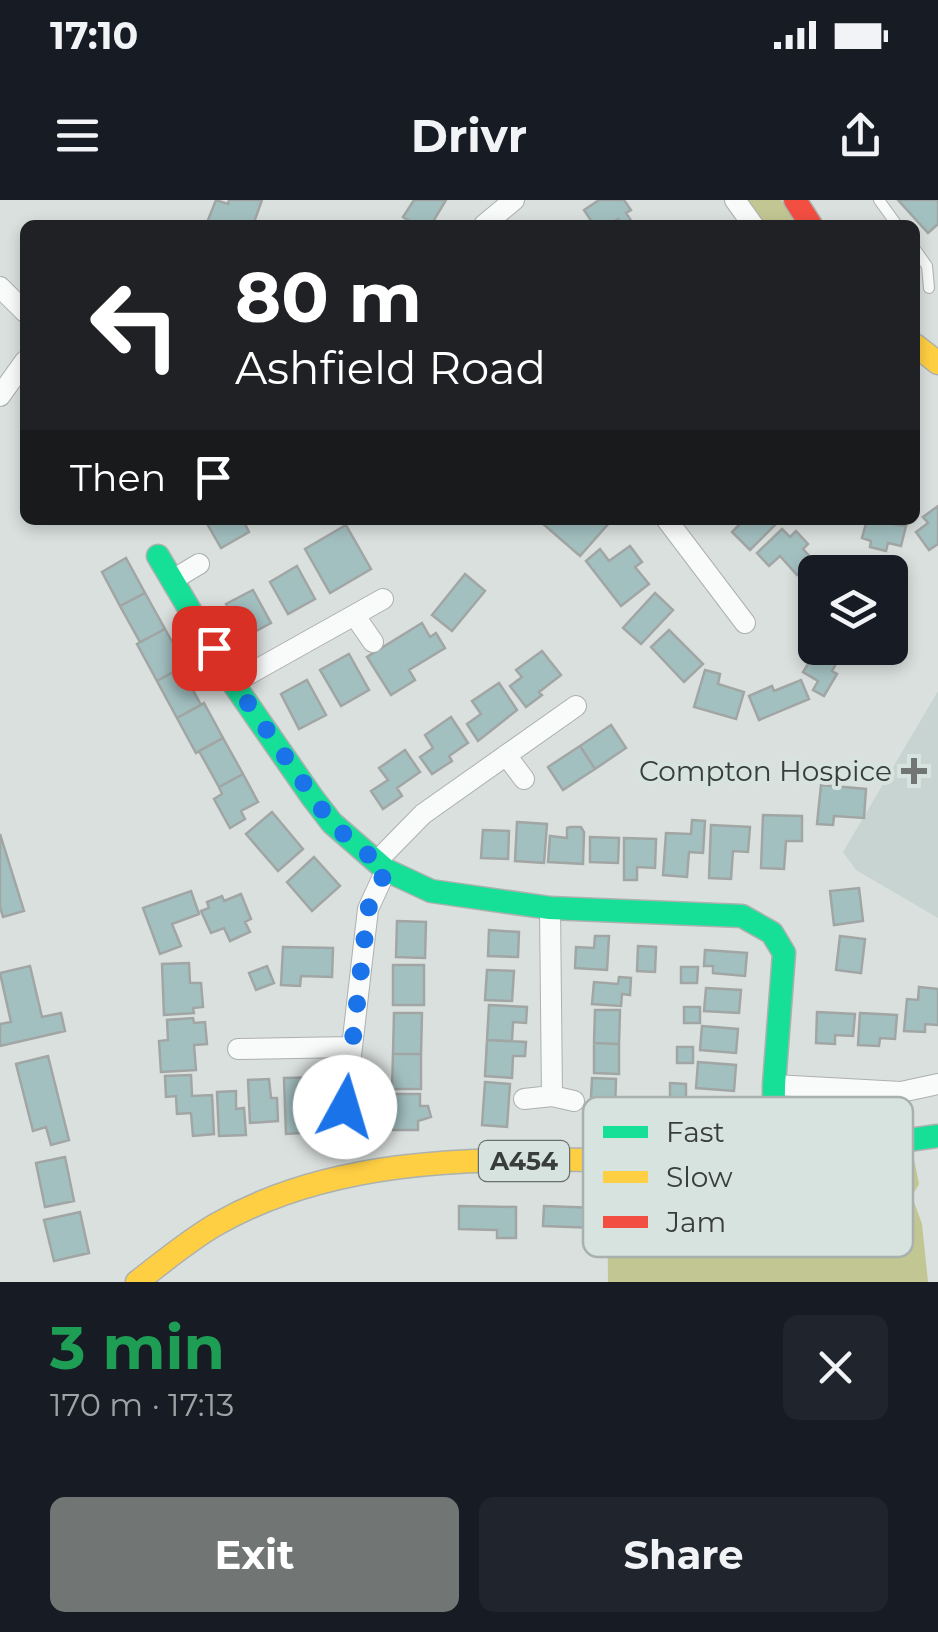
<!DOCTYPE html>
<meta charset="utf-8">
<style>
body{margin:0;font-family:Montserrat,sans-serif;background:#20242c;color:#f1f3f6;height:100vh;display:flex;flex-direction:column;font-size:38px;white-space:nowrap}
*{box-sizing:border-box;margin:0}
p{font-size:32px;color:#9ea1a6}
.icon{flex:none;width:55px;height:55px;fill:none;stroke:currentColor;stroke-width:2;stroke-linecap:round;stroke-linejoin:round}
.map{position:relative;height:1082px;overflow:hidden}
.panel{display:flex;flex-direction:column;background:#171b24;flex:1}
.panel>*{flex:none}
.banner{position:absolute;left:20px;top:20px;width:900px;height:305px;border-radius:15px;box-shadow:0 5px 15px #0003;background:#202124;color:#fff;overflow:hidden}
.buttons{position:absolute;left:798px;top:355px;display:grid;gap:20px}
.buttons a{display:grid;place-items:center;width:110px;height:110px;border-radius:15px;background:#171b24;box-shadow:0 5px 15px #0003;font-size:50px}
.pin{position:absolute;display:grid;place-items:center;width:85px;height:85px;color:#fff;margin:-42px;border-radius:20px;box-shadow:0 5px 15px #0006}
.me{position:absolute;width:110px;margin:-55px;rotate:6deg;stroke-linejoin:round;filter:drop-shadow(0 0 8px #0008)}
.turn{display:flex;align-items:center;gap:35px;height:210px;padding:0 50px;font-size:45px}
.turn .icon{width:130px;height:130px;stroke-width:2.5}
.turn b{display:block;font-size:70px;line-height:85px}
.then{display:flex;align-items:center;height:95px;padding:0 50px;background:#0003;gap:20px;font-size:38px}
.round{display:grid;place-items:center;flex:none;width:105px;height:105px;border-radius:15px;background:#20242c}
.overview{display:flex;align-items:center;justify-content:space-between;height:170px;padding:0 50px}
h1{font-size:60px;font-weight:700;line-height:75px;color:#1e9e55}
.primary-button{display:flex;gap:20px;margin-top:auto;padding:20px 50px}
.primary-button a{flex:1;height:115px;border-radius:15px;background:#717675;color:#fff;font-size:40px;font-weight:700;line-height:115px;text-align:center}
.primary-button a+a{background:#20242c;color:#f1f3f6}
.status{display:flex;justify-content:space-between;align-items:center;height:70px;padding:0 50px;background:#171b24;direction:ltr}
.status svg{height:28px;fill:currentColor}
header{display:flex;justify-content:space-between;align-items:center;height:130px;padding:0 50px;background:#171b24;font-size:45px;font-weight:700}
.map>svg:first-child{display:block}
.built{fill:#c8d4d1}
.forest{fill:#c2c692}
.building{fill:#a3c0c1;stroke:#a1a6a5;stroke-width:2.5}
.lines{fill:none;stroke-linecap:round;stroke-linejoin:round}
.lane-casing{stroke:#acb1af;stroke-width:12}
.street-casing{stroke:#acb1af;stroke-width:22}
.fast-casing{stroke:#acb1af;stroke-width:25}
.slow-casing{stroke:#acb1af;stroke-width:25}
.jam-casing{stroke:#acb1af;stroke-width:25}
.path{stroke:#bdc0bf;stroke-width:4;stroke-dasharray:10 5;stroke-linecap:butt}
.lane{stroke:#f9fafa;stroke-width:10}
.street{stroke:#f9fafa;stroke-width:20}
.fast{stroke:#16e098;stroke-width:22}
.slow{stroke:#ffcf43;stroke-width:22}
.jam{stroke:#f24e42;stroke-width:22}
.route{stroke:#1a73e8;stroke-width:18;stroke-dasharray:0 32.4}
.poi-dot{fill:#717675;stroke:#d7e3df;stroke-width:4}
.labels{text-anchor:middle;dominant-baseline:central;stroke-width:8;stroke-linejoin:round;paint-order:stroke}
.shield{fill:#d7e3df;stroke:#686f6d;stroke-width:2.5}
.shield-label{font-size:25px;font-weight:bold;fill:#393d3c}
.poi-label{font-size:28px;fill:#393d3c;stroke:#d7e3df;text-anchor:end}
.key{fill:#d7e3df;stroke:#a8b1ae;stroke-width:2.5}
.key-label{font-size:28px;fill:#393d3c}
</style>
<div class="status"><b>17:10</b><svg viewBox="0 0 49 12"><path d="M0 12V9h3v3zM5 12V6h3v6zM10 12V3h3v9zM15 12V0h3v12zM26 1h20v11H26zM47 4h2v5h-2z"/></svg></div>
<header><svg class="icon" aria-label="menu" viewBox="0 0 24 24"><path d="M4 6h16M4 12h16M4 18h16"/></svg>Drivr<svg class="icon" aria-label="share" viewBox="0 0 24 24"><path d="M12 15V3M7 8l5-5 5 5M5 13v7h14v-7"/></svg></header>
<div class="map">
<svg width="938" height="1082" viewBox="0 0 938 1082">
<rect width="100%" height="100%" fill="#dae0de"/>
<!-- built -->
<path class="built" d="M938 491V718L856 670 843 652Z"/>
<!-- forest -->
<path class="forest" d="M746 0H781L797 25H764Z
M914 959 919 984 912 996 922 1024 928 1082H608L607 979 762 974Z"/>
<!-- building -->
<path class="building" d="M216 0 228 4 229 0H262L253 25H206Z
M414 0H446L431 25H416L403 17Z
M599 0H624L631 10 626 13 634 25H622L618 19 608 25H594L584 10Z
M898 0H938V24L928 33Z
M938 306V344L929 350 916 332 928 323 923 317Z
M205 320H243L249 332 221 348Z
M544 320H606L609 323 580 356 542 323Z
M740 320H772L776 324 750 350 732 332 742 322Z
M867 320 906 326 901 346 888 343 886 351 870 347 871 341 862 338Z
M346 325 371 369 330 393 305 349Z
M782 329 790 337 796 331 808 344 803 349 813 360 797 375 780 356 769 366 757 353Z
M630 346 642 362 635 367 649 384 621 406 586 361 600 349 609 361Z
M126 358 145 393 120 406 102 372Z
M822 360 828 372H815V420H806L803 376Z
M297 366 315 399 288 414 270 382Z
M465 374 485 391 452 431 432 415Z
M253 390 271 423 243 438 226 404Z
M145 393 165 429 140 442 120 406Z
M655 393 673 410 641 444 623 428Z
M422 423 430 437 436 433 445 448 409 470 415 480 391 495 367 457Z
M165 429 185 465 157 481 137 444Z
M669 430 703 464 684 482 651 447Z
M818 448H845L832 471 837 474 824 496 813 490 818 481 803 472Z
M542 451 561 475 539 492 542 495 526 507 510 486 522 477 516 470Z
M349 454 369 490 341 506 320 470Z
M181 468 201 505 177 518 157 481Z
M705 470 720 474 718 484 744 492 736 519 694 507Z
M307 480 326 515 299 529 281 494Z
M801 480 809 499 759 520 749 496 772 486 774 491Z
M499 483 517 510 478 541 467 524 481 514 472 501Z
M204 503 223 538 196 553 177 518Z
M451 517 468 543 449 556 452 561 432 574 420 557 433 548 425 535Z
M611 525 626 548 595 569 580 546Z
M223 538 243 574 219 587 199 551Z
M580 546 595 569 563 590 548 567Z
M405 550 420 572 397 588 402 596 383 609 371 591 388 580 379 568Z
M243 574 258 602 241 611 245 619 230 628 214 599 222 594 219 587Z
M821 585 866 589 864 618 834 616 833 625 817 624Z
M272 612 303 649 278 671 246 634Z
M763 615 802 616V641H786L784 669 761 668Z
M692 620 705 621 703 653 689 652 687 677 663 675 666 633 691 634Z
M517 622 547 624 544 663 515 661Z
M711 625 750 627 748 652 733 651 731 679 709 678Z
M570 627H581L584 632 583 664 548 662 550 636 567 638V628Z
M483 630 509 631 508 659 481 658Z
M0 634 24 711 3 717 0 707Z
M590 637 619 638 618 663 590 662Z
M624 638 656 639 655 668 637 667V680H624Z
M314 657 340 686 312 711 287 682Z
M859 688 863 721 834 725 830 691Z
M191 691 199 714 172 724 181 746 160 754 143 708Z
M241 694 251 719 245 722 250 732 230 741 224 728 211 733 201 711 209 708 207 702 222 696 224 701Z
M397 721 426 722 425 758 396 757Z
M489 730 519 732 518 757 488 756Z
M595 736H609L607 770 575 768 576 747 594 748Z
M840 736 865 739 861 773 836 770Z
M638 746 656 747 655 772 637 771Z
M283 747 333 748 332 777 301 776 300 786 281 785Z
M705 750 747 753 745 776 713 773V766H704Z
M189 763 190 783H201L203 807 193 808 194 813 164 815 162 764Z
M393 765H424V805H393Z
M30 766 42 817 61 813 65 831 0 846V824L11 822 0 773Z
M267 766 274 783 256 790 249 773Z
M681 767H698L697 783H681Z
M487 770 514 771 512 801 485 800Z
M619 777 631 778 630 795 622 794 621 806 592 804 594 782 618 784Z
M919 787 938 789V825L925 824V832L904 831 907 799 918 800Z
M706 788 741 790 739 813 704 811Z
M489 805 527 807 526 823 513 822 512 841 487 840Z
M684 807H700V823H684Z
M595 810H620L619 844 594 843Z
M817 812 855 814 853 836 835 835V844L816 843Z
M394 813H422L421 854H393Z
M860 813 897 815 895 839 880 838 879 846 858 845Z
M193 818 194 823 205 822 207 844 194 845 196 870 161 872 159 841 168 840 167 820Z
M702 826 738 829 736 853 700 850Z
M487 840 526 842 525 856H513L512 878 485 876Z
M594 843 619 844V874L594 873Z
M677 847H693V863H677Z
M393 854H421V889H392Z
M48 856 69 940 51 945 46 927 33 931 16 864Z
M698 862 736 865 734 891 696 888Z
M191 875 192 896 212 895 214 934 193 936 191 913 177 914 176 896 166 897 165 876Z
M332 877 333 901 314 902 315 932 286 934 284 878Z
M592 878 616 879 615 910H603V918L590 917Z
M269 879 271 898H277L278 921 250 923 248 880Z
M485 882 510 884 507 927 482 925Z
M670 883 686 884V900H670Z
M236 891V909L244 908 246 935 219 936 217 892Z
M389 894H420V906H428L431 917 418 921V930H389Z
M351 916 369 917V936L351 935Z
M65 957 74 1001 45 1007 36 963Z
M459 1006 516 1007V1038H497V1030L459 1029Z
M544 1006 597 1008V1028L543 1026Z
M80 1012 89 1053 54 1061 44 1020Z"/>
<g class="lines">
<!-- lane casing -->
<g class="lane-casing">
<path id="lane" d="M879 0 897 25
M915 49 927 66 929 88"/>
</g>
<!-- street casing -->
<g class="street-casing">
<path id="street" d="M735 0 753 25
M484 25 514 0
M0 87 25 112
M0 196 25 161
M667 320 745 423
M174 379 199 364
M355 416 373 442
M233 483 383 399
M506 555 524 579
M376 662 423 614 576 506
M550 708 552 896
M238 849 350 847
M349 873 368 709 386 670
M774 885 901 892 938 884
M524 899 552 896 574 901"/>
</g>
<!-- fast casing -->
<g class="fast-casing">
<path id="fast" d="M158 356 233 483 312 597 332 623 386 670 431 691 550 708 742 716 772 733 784 753 774 885 773 959
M590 960 772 959 938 936"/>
</g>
<!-- slow casing -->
<g class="slow-casing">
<path id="slow" d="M915 145 938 163
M137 1082C163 1062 189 1040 217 1024 329 960 465 958 590 960"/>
</g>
<!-- jam casing -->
<g class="jam-casing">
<path id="jam" d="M795 0 811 25"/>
</g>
<!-- path -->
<path class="path" d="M341 948 346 893"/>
<!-- lane -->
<use href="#lane" class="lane"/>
<!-- street -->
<use href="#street" class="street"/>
<!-- fast -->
<use href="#fast" class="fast"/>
<!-- slow -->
<use href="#slow" class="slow"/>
<!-- jam -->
<use href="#jam" class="jam"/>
</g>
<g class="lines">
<!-- route -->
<path class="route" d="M214 448 234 483 332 624 386 670 368 709 345 907"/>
</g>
<!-- markers -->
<path class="poi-dot" d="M909 556h10v10h10v10h-10v10h-10v-10h-10v-10h10z"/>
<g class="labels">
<!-- shield labels -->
<rect class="shield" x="479" y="941" width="90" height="40" rx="8"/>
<g class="shield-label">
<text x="524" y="961">A454</text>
</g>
<!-- poi labels -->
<g class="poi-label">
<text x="892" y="571">Compton Hospice</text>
</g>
</g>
<!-- legend -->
<rect x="583" y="897" width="330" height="160" rx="15" class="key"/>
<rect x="603" y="926" width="45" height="12" fill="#16e098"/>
<rect x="603" y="971" width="45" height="12" fill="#ffcf43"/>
<rect x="603" y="1016" width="45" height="12" fill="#f24e42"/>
<g class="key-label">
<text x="666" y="942">Fast</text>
<text x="666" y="987">Slow</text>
<text x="666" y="1032">Jam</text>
</g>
</svg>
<div class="buttons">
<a><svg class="icon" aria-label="layers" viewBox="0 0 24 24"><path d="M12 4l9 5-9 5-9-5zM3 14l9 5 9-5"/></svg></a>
</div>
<div class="pin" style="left:214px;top:448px;background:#d93025"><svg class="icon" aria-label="arrive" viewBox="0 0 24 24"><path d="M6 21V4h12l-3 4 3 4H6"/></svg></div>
<svg class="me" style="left:345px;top:907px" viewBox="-20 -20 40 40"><circle r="19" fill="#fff"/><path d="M0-13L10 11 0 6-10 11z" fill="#1a73e8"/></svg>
<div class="banner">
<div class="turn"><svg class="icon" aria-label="left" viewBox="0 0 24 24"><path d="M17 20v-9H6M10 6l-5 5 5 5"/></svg><div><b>80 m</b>Ashfield Road</div></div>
<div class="then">Then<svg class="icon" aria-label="arrive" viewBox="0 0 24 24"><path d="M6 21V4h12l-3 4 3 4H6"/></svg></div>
</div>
</div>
<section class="panel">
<div class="overview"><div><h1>3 min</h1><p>170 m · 17:13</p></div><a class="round"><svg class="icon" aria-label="close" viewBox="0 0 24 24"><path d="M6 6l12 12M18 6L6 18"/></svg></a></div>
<div class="primary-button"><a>Exit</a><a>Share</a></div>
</section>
